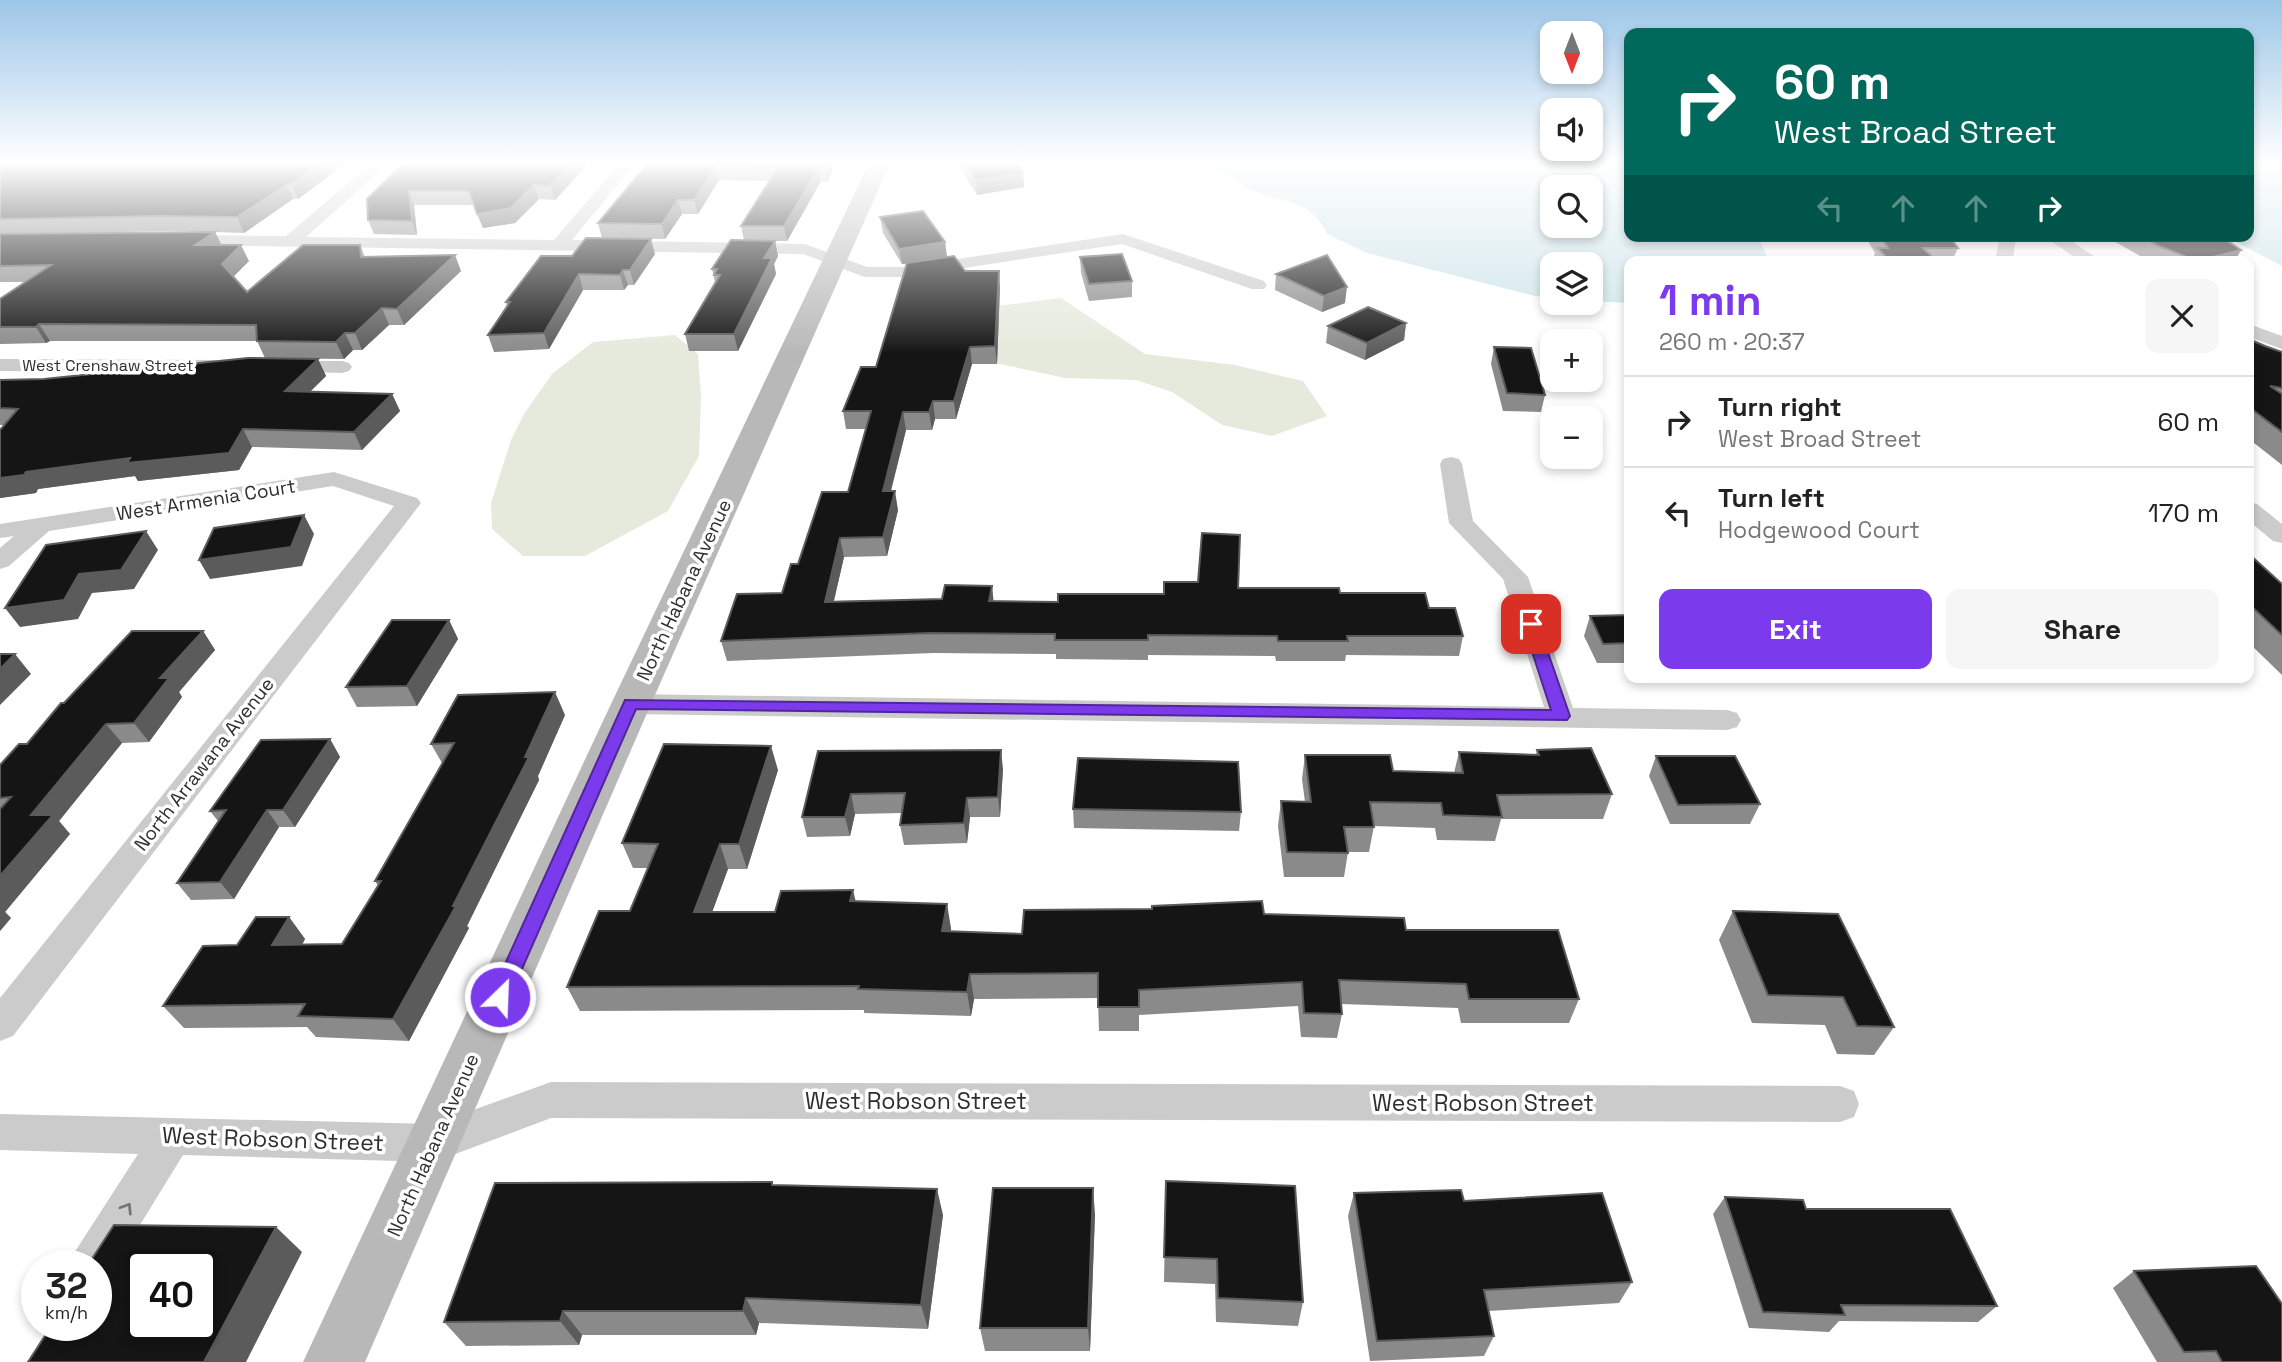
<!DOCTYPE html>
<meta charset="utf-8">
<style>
body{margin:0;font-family:"Space Grotesk",sans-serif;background:#f6f6f6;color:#222;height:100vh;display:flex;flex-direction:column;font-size:26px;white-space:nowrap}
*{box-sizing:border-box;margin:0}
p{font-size:23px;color:#767676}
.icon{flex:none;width:38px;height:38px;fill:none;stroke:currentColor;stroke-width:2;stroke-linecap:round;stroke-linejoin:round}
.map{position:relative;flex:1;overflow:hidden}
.panel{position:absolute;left:1624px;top:256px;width:630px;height:427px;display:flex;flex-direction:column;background:#fff;border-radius:14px;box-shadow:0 4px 10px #0003}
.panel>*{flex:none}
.hud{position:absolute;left:1624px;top:28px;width:630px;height:214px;border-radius:14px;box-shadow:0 4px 10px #0003;background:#00695c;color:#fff;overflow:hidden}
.needle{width:46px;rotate:180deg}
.tools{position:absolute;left:1540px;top:21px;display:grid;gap:14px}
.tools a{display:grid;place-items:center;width:63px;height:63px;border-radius:14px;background:#fff;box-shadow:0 4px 10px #0003;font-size:35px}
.speed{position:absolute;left:21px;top:1250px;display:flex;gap:14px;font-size:35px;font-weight:700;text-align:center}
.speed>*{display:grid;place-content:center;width:91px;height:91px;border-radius:50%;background:#fff;box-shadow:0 4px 10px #0003;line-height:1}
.speed small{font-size:18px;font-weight:400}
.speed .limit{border:4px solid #111;border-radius:10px;background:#fff;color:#111}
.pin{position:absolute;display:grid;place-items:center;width:60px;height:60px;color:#fff;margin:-30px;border-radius:14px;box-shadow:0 4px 10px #0006}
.me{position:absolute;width:77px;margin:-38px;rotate:24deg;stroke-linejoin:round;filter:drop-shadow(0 0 5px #0008)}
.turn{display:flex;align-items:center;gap:24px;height:147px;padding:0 35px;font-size:32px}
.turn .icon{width:91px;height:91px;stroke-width:2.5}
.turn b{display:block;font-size:49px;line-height:60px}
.lanes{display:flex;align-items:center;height:66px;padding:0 35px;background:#0003;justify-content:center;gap:35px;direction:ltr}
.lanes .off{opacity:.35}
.round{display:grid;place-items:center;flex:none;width:74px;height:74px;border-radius:14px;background:#f6f6f6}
.overview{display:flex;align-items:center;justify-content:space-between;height:119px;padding:0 35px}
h1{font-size:42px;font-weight:600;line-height:52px;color:#7c3aed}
.primary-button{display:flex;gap:14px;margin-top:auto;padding:14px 35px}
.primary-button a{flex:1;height:80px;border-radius:14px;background:#7c3aed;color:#fff;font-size:28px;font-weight:600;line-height:80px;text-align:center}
.primary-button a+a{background:#f6f6f6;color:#222}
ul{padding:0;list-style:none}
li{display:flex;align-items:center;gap:21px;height:91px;padding:0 35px;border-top:2px solid #e0e0e0}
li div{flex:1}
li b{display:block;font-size:26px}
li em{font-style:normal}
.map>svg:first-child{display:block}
.green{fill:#e6eadd}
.water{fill:#cae2e9;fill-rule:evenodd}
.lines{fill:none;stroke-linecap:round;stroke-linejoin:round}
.street{fill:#cbcbcb;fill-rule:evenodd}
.secondary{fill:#b8b8b8;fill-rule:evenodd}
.wall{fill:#8a8a8a;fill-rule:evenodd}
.shaded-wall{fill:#5b5b5b}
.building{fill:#151515;stroke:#5b5b5b;stroke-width:2;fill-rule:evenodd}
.oneway{stroke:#757575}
.route{fill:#7c3aed;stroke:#51269a;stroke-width:2}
.labels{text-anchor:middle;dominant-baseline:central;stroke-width:7;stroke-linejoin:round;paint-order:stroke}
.far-street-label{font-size:16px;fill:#2e2e2e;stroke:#fff}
.street-label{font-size:19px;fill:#2e2e2e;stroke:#fff}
.near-street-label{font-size:23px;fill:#2e2e2e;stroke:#fff}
</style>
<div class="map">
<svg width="2282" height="1362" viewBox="0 0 2282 1362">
<rect width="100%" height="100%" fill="#fff"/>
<!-- green -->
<path class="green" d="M1061 298 1145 354 1235 365 1303 381 1327 416 1272 436 1222 425 1172 392 1136 380 1065 378 991 362 981 308Z
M675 335 698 354 701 397 699 456 668 511 585 556H523L492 529 491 503 511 440 524 414 552 374 593 342Z"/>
<!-- water -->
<path class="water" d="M1209 163H1629V236H1758L1769 261H1629V303L1591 301V264H1552V297L1535 296 1367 253 1327 234C1312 200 1287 204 1256 192 1240 186 1223 173 1209 163ZM1552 187H1591V226H1552Z
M2249 163H2282V266L2225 236H2249Z"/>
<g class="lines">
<!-- street -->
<path class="street" d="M372 163H389L306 237 554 240 620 163H635L572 240 805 244 867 267H905L1123 234 1264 281 1267 285 1264 289H1252L1122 244 905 277H865L803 254 181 245 172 240 181 235 286 236Z
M2000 236H2016L2013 261H1995Z
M2044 236H2064L2101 261H2080Z
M2249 324 2282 336V349L2249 337Z
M0 359 214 360 221 362 224 366 221 370 214 372 0 371Z
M286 361H342L349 363 352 367 349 371 342 373 279 371 276 367 279 363Z
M1451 457 1459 459 1462 464 1473 521 1528 577 1573 708 1727 710 1737 713 1741 720 1737 727 1727 730 631 714 621 711 617 704 621 697 631 694 1544 707 1503 579 1449 523 1440 464 1443 459Z
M334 472 417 498 421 503 13 1036 0 1041V998L394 506 333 486 49 531 9 566 0 569V548L14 536 0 538V524Z
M2249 502 2257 504 2282 524V543L2273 541 2249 521Z
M551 1082 1840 1086 1854 1091 1859 1104 1854 1117 1840 1122 551 1118 434 1162 183 1155 106 1280 96 1284V1265H70L76 1250 138 1154 0 1150V1114L434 1124Z"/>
<!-- secondary -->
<path class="secondary" d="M869 163H890L651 704 365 1362H303L611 704Z"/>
</g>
<!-- wall -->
<path class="wall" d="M0 163H346L298 199H293L244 233 215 232 221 245 249 261 233 277 247 292 360 245 365 257 461 271 404 325H389L362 350H353L344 359 265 358 257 341H50L46 343 0 344V299L25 282H0ZM166 231 211 232 36 234Z
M404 163H589L555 200 539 199 515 223 483 228 474 205H414L417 235 374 234 368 220Z
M648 163H836L827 182 821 181 787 241H775L778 256 774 264 776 274 738 351H689L685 334 715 282 712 269 744 240 741 226 770 181 719 180 698 214H682L665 239 602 238 598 223Z
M957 163H1017L1023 173 1024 187 977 195Z
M880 217 945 242 947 257 965 271 1000 287 997 364H972L956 419H935L932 430H906L891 491 898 510 887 556 844 557 834 601 942 599 992 586 993 601 1058 602 1238 588 1340 593 1429 608 1463 636 1459 656 1346 655 1345 661H1276L1275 656 1148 655V660L1056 659V654L933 653 727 661 721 641 782 593 798 564 848 492 866 429H846L843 411 876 367 906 264H902L883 233Z
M1865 236H1949L1958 248 1952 261H1872L1875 253Z
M2114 236H2220L2235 261H2149L2112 240Z
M655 254 634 285H628L624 290H583L549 349 494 352 488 335 507 306 506 302 572 256Z
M1080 257 1132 281V297L1089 301 1081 273Z
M1276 274 1345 303 1322 312 1275 290Z
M1406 323 1404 340 1365 360 1326 343 1328 326Z
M2249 339 2265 346 2282 352V465L2249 439Z
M1494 347 1545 395 1541 412 1503 411 1491 364Z
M318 359 326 376 310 392 392 394 400 411 362 450 252 447 239 470 138 481 135 476 38 489 36 493 0 498V430L4 425H0V380L44 379Z
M2249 554 2282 584V675L2249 643Z
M1629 615V663H1597L1584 636 1590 616Z
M449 620 458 639 417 706 357 707 346 687Z
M203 631 215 650 179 692 182 697 149 742 122 743 59 821 70 834 5 912 11 918 0 931V765L27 744 64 703Z
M565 715 538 776 539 780 467 926 469 928 409 1041 316 1037 307 1027 184 1028 163 1006 237 945 289 917 305 939 302 945 342 944 378 886 375 881 442 763 431 744Z
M330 739 340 757 295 827H279L234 899 191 900 177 883 218 821 210 811Z
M1537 750 1612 794 1603 819H1501L1495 841 1437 840 1435 828 1374 826 1369 852H1348L1344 877H1284L1278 826 1281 801 1305 802 1302 779 1305 755 1393 771 1454 773 1459 752 1536 755Z
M818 751 1003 769 1000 817H970L967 843 904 845 900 825 902 813 855 814 850 836 807 837 802 817Z
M1656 756 1760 804 1750 824H1670L1649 776Z
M778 770 747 869H728L712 912H775L855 901 951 928V932L1022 934 1264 914 1406 930 1579 999 1569 1023H1461L1458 1008 1341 1004 1342 1014 1337 1038 1301 1037 1298 1006 1139 1015V1031H1099L1098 998 974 999 971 1016 864 1013V1010L580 1011 567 987 630 911 648 868H633L622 843Z
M1073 809 1241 812 1239 831 1074 828Z
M1733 911 1894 1027 1874 1055 1837 1054 1825 1025 1752 1023 1719 940Z
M1166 1181 1303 1302 1298 1326 1216 1322 1215 1284 1164 1282Z
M773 1185 943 1215 928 1329 759 1323 756 1335H582L579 1345 466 1346 444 1322Z
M1354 1193 1464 1201 1632 1282 1619 1303 1489 1311 1494 1336 1484 1356 1370 1361 1348 1216Z
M1725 1197 1806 1209 1997 1306 1978 1322 1839 1321 1829 1332 1749 1328 1713 1214Z
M1095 1214 1090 1351H985L980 1328Z
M2134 1271 2282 1362H2157L2113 1288Z"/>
<!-- shaded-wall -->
<path class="shaded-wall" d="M320 163H346L298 199 291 184Z
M572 163H589L555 200 550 186Z
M827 163H836L827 182 825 168Z
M716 166 719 180 698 214 694 200Z
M819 168 821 181 787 241 784 226Z
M1023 173 1024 187 977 195 976 180Z
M287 185 293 199 244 233 237 217Z
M534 185 539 199 515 223 483 228 477 214Z
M409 191 414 205 417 235 412 221Z
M678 200 682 214 665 239 662 224Z
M215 232 223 248 195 245Z
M651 239 655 254 634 285 630 270Z
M775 241 778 256 774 264 776 274 738 351 734 334 764 258Z
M945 242 947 258 902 264 899 249Z
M241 245 249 261 230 280 222 264Z
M2241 250 2235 261H2197Z
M455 255 461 271 404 325 397 309Z
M623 270 628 285 624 290 620 275Z
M999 271 1000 287 997 364 995 346Z
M579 274 583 290 549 349 544 333Z
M1347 287 1345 303 1322 312 1324 296Z
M382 308 389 325 362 350 355 333Z
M1406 323 1404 340 1365 360 1367 343Z
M39 324 50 341 46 343 36 327Z
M345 333 353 350 344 359 336 342Z
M970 347 972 364 956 419 954 401Z
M318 359 326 376 293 408 285 391Z
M392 394 400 411 362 450 354 432Z
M933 401 935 419 932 430 929 412Z
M903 412 906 430 886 510 883 491Z
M243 429 252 447 239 470 138 481 135 476 38 489 36 493 0 498V478L26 472Z
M895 491 898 510 887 556 883 537Z
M304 515 314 534 302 566 210 579 199 560Z
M146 531 158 550 134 589 92 593 78 619 20 627 5 608 79 574Z
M840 538 844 557 829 621 825 602Z
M992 586 994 605 989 601Z
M449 620 458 639 417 706 407 686Z
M203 631 215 650 179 692 182 697 149 742 134 723 160 678Z
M15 654 31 674 0 705V669Z
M555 692 565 715 538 776 539 780 467 926 469 928 409 1041 393 1019 453 906 525 757Z
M106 724 122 743 59 821 70 834 5 912 11 918 0 931V876L31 815Z
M330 739 340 757 295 827 283 810Z
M771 746 778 770 747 869 739 844Z
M1001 750 1003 769 1000 817 998 797Z
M851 794 855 814 850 836 845 817Z
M967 798 970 817 967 843 964 823Z
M267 810 279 827 234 899 220 882Z
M720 844 728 869 703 937 694 912Z
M853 890 859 915 850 901Z
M947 904 951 928 946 956 942 931Z
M289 917 305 939 289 968 272 945Z
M970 974 974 999 971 1016 967 992Z
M1093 1188 1095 1214 1090 1351 1088 1328Z
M937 1189 943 1215 928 1329 921 1305Z
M276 1227 302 1252 246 1362H204Z
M746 1298 759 1323 756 1335 743 1311Z
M563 1311 582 1335 579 1345 560 1321Z"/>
<!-- building -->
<path class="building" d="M0 163H320L291 184 287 185 237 217 158 216 0 219Z
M404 163H572L550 186 534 185 511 208 477 214 469 191H409L412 221 368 220 367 199Z
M648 163H827L825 168H819L784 226H741L778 167 716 166 694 200H678L662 224 598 223Z
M965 163H1017L1023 173 976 180Z
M923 211 945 242 899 249 880 217Z
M215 232 195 245H241L222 264 247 292 303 245H360L361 257 455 255 397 309 382 308 355 333H345L336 342 257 341 256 325 39 324 36 327H0V299L51 265 0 266V234Z
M1880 236H1949L1958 248H1923L1937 261H1890L1877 248H1888Z
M2142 236H2220L2241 250 2197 261 2159 246Z
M586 238 651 239 630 270H623L620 275 579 274 544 333 488 335 510 302H506L541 256H572Z
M731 240 775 241 764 258H772L734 334H685L720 275H714L717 269H712Z
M1122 254 1132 281 1089 284 1080 257Z
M1327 255 1347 287 1324 296 1276 274Z
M954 256 965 271H999L995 346 970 347 954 401H933L929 412H903L883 491H895L883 537 840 538 825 602 942 599 945 585 992 586 989 601 1058 602V594H1164V582H1198L1202 533 1240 535 1238 588H1339L1340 593H1425L1429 608H1455L1463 636H1347L1348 641H1278L1277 636 1148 635V640H1055V634L930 633 721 641 737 594 782 593 791 564H798L822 492H848L871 411H843L861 367H876L907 263Z
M1368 307 1406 323 1367 343 1328 326Z
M2249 339 2265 346 2282 352V388L2270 386 2282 394V432L2249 407Z
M1494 347 1531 348 1545 395 1507 393Z
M248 358 318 359 285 391 392 394 354 432 243 429 229 453 127 463 130 458 26 472 24 475 0 478V430L18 409 0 408V380L44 379Z
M304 515 291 547 199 560 214 528Z
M146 531 121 570 79 574 64 600 5 608 46 545Z
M2249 554 2282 584V635L2249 604Z
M1629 615V643L1603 644 1590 616Z
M392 620H449L407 686 346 687Z
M132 631H203L160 678H169L134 723 106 724 31 815H53L0 876V809L11 797 0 798V765L19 744H27L61 703H64Z
M0 654H15L0 669Z
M555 692 525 757H529L453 906H456L393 1019 298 1016 305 1004 163 1006 203 946 237 945 256 917H289L272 945 342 944 381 881H375L454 743 431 744 458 695Z
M330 739 283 810H267L220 882 177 883 226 810 210 811 261 740Z
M664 744 771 746 739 844H720L694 912H775L781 891 853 890 850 901 947 904 942 931 1022 934 1024 910 1152 909V906L1262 901 1264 914 1404 918 1406 930H1558L1579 999H1469L1466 984 1339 980 1342 1014 1304 1013 1302 982 1139 990V1007H1098V973L970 974 967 992 858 989 859 986 567 987 599 911H630L658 844 622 843Z
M1591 748 1612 794 1497 795 1502 817 1443 815 1441 803 1370 802 1374 827H1344L1348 853 1287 852 1281 801 1311 802 1305 755H1390L1393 771 1463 773 1459 752 1539 755 1537 750Z
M1001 750 998 797 967 798 964 823 900 825 905 793 851 794 845 817H802L818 751Z
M1656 756H1735L1760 804 1678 805Z
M1078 758 1238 762 1241 812 1073 809Z
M1733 911 1838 914 1894 1027 1857 1026 1843 997 1768 995Z
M1166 1181 1295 1186 1303 1302 1218 1298 1217 1259 1164 1257Z
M772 1182V1185L937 1189 921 1305 746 1298 743 1311H563L560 1321 444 1322 495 1183Z
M993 1188H1093L1088 1328H980Z
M1461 1190 1464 1201 1602 1193 1632 1282 1484 1290 1494 1336 1377 1341 1354 1193Z
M1725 1197 1803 1200 1806 1209H1950L1997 1306 1841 1305 1845 1315 1763 1312Z
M114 1225 276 1227 204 1362H28L52 1325H96V1265H88ZM142 1265H201V1325H142Z
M2256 1266 2282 1304V1362H2222L2216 1351 2184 1352 2134 1271Z"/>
<!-- one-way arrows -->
<defs><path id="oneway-chevron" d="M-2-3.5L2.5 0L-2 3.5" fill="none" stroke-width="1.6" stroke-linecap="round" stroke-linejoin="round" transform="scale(1.75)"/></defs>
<use class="oneway" href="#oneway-chevron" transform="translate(127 1208) rotate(-58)"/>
<!-- sky -->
<linearGradient id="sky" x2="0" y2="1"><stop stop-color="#9cc6e8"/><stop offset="0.46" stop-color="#fff"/><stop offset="1" stop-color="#fff" stop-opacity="0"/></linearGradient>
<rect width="2282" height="354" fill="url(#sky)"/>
<!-- route -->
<path class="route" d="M1531 619 1538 624 1570 716 1567 720 636 709 507 1003 500 1006 493 1003 490 997 625 700 1551 710 1523 624Z"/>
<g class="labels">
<!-- far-street labels -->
<g class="far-street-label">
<text x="108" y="365">West Crenshaw Street</text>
</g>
<!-- street labels -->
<g class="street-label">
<text transform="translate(206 500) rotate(-9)">West Armenia Court</text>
<text transform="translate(684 590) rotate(-65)">North Habana Avenue</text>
<text transform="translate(204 764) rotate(-52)">North Arrawana Avenue</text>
<text transform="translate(433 1145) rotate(-66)">North Habana Avenue</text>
</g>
<!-- near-street labels -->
<g class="near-street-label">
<text x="916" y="1101">West Robson Street</text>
<text x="1483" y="1103">West Robson Street</text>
<text transform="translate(273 1139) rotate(2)">West Robson Street</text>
</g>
</g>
</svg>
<div class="tools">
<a><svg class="needle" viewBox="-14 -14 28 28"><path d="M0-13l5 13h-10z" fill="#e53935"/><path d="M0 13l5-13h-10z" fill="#767676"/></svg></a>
<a><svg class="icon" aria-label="sound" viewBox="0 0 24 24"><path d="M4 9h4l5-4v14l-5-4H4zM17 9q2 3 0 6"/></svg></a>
<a><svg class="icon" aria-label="search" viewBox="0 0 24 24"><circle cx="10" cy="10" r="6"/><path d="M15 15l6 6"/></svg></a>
<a><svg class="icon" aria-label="layers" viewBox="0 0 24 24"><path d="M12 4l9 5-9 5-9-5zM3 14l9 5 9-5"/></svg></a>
<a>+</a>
<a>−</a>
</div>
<div class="speed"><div>32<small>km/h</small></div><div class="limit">40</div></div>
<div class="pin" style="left:1531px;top:624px;background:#d93025"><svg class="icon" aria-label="arrive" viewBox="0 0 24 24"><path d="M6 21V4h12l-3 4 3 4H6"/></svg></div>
<svg class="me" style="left:500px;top:997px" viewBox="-20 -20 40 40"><circle r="17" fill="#7c3aed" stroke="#fff" stroke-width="3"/><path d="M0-11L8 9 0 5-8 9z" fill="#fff"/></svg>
<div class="hud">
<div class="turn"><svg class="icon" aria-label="right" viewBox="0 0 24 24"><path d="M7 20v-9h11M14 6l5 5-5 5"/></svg><div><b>60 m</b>West Broad Street</div></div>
<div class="lanes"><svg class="icon off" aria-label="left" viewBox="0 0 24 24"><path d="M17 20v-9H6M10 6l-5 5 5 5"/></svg><svg class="icon off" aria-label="ahead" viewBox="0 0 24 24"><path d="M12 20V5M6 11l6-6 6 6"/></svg><svg class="icon off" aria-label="ahead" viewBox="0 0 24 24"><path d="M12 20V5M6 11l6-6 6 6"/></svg><svg class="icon" aria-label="right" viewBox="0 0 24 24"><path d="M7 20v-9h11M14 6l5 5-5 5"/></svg></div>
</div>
<section class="panel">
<div class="overview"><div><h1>1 min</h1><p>260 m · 20:37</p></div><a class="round"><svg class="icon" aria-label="close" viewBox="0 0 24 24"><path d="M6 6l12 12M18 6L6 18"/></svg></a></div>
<ul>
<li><svg class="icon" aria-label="right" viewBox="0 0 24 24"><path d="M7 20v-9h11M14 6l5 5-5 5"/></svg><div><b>Turn right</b><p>West Broad Street</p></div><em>60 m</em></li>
<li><svg class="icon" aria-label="left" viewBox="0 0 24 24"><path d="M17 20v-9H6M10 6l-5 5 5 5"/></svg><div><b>Turn left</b><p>Hodgewood Court</p></div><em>170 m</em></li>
</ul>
<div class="primary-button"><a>Exit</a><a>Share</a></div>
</section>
</div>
